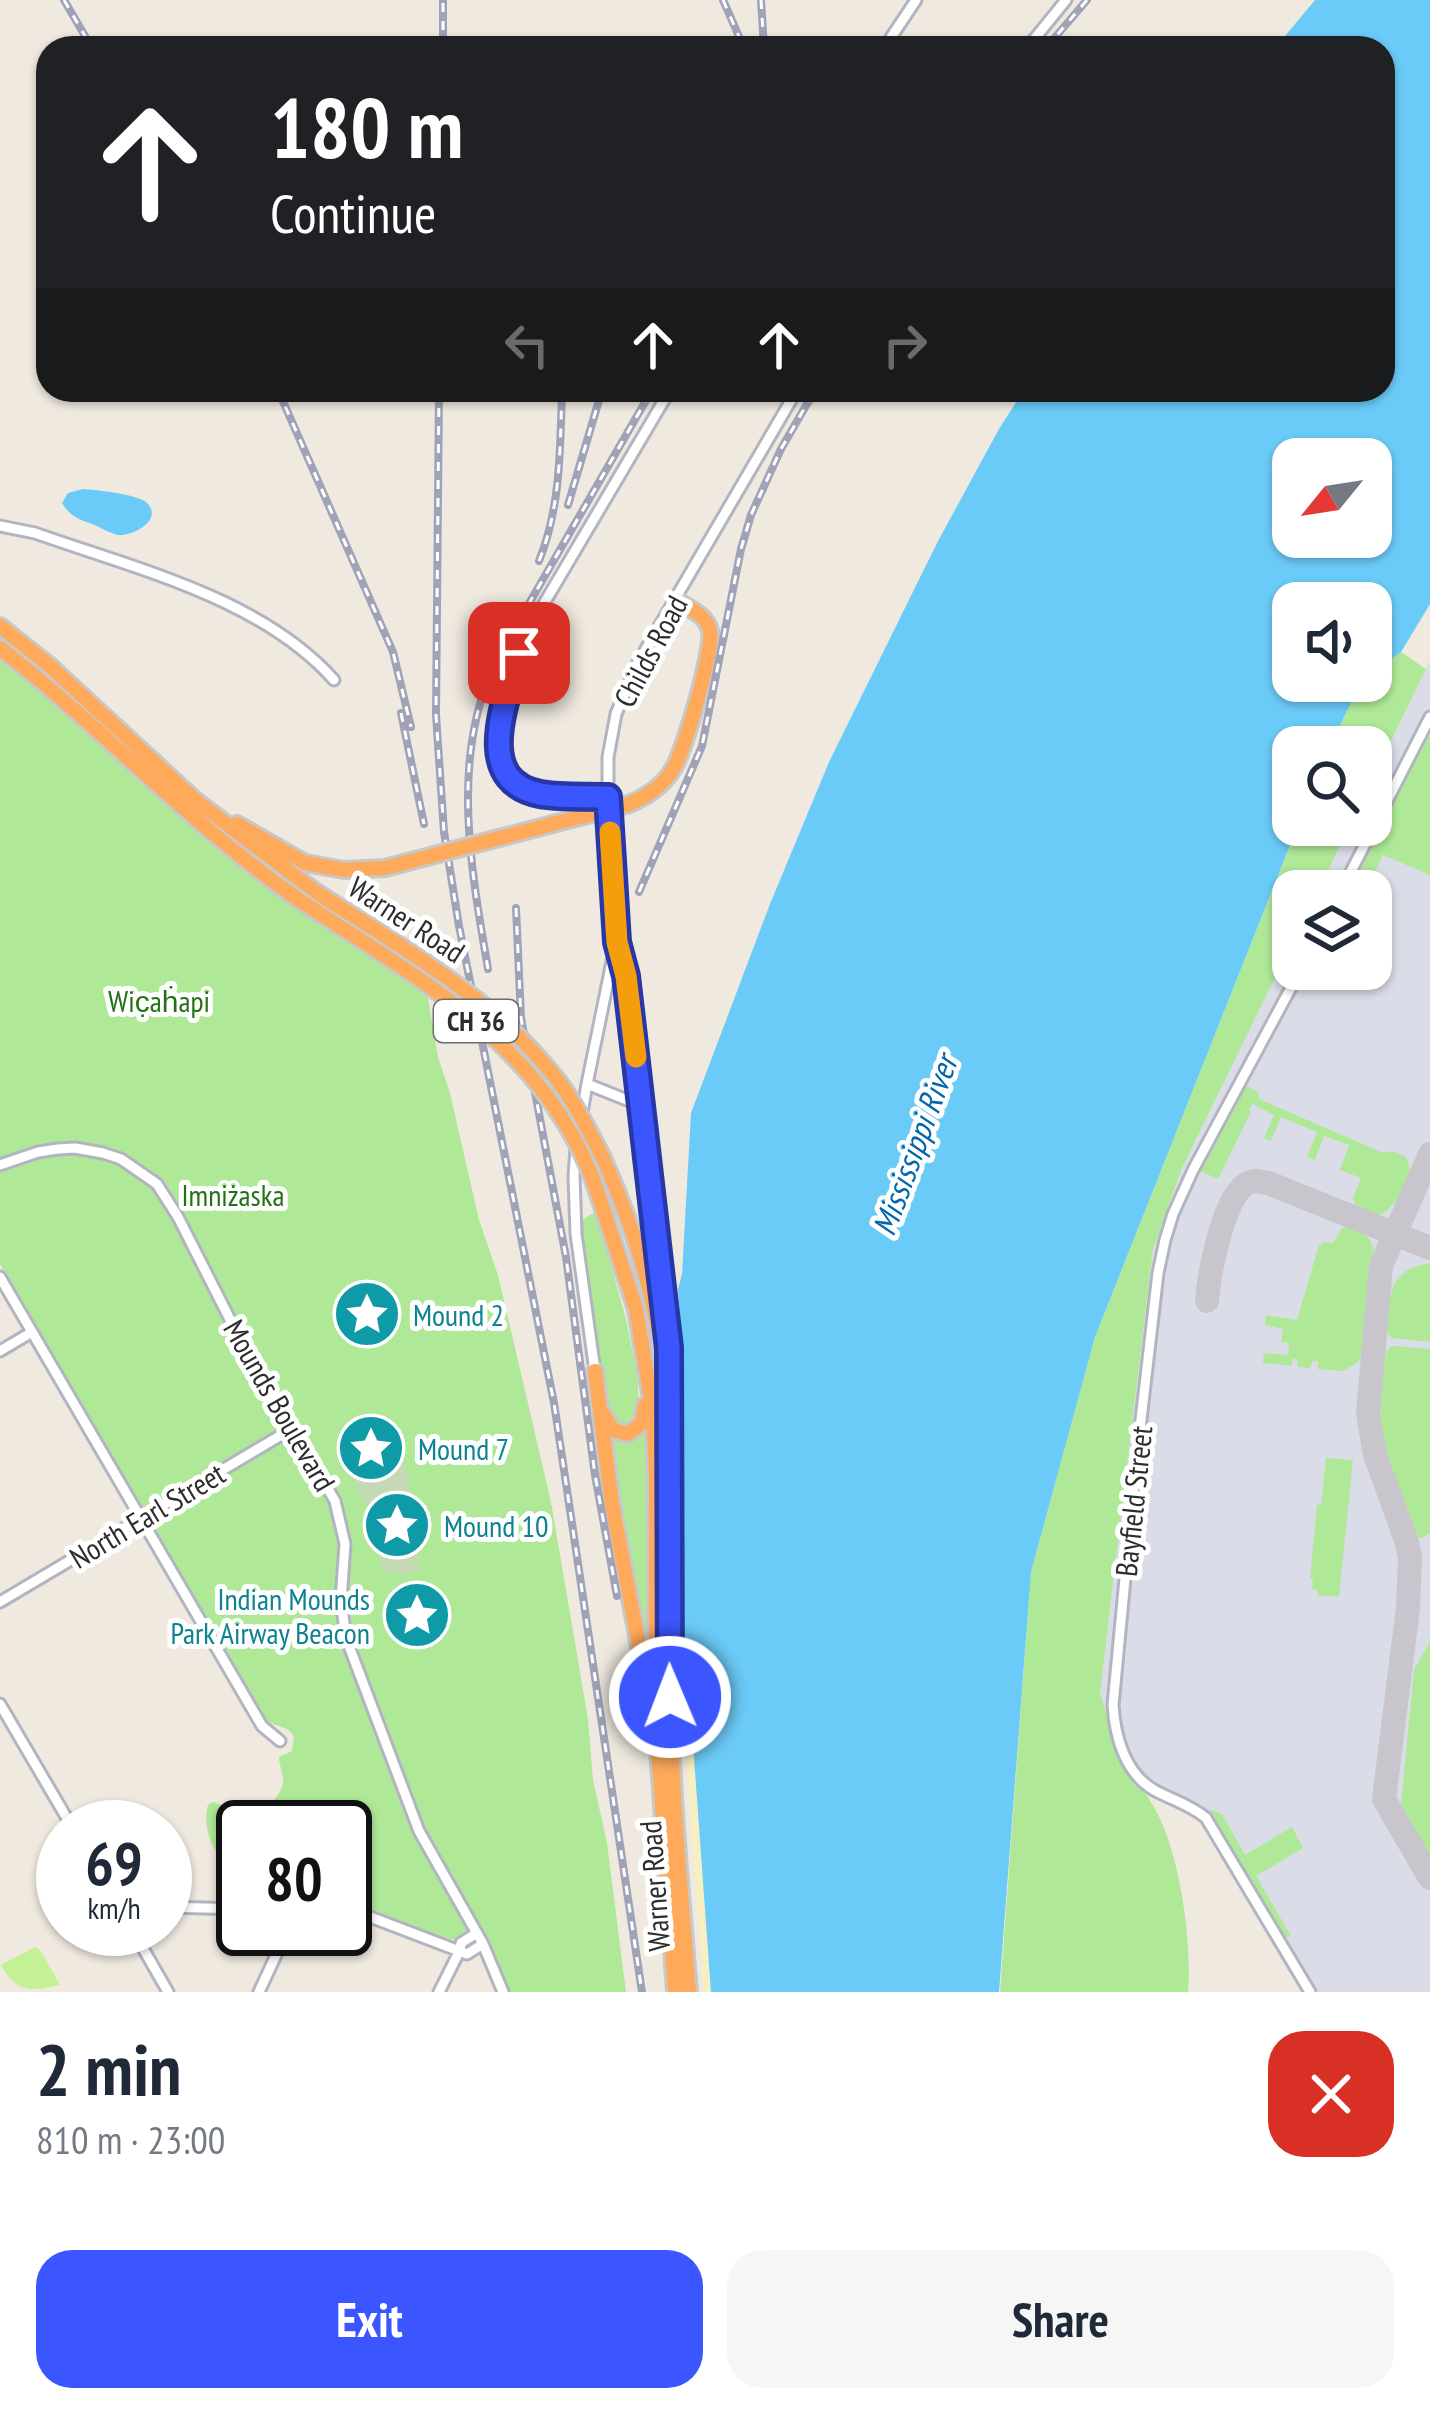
<!DOCTYPE html>
<meta charset="utf-8">
<style>
body{margin:0;font-family:"PT Sans Narrow",sans-serif;background:#f6f6f7;color:#1f2937;height:100vh;display:flex;flex-direction:column;font-size:45px;white-space:nowrap}
*{box-sizing:border-box;margin:0}
p{font-size:39px;color:#747a83}
.icon{flex:none;width:66px;height:66px;fill:none;stroke:currentColor;stroke-width:2;stroke-linecap:round;stroke-linejoin:round}
.map{position:relative;height:1992px;overflow:hidden}
.side{display:flex;flex-direction:column;background:#fff;flex:1}
.side>*{flex:none}
.hud{position:absolute;left:36px;top:36px;width:1359px;height:366px;border-radius:36px;box-shadow:0 3px 9px #0004;background:#202124;color:#fff;overflow:hidden}
.needle{width:78px;rotate:240deg}
.tools{position:absolute;left:1272px;top:438px;display:grid;gap:24px}
.tools a{display:grid;place-items:center;width:120px;height:120px;border-radius:24px;background:#fff;box-shadow:0 3px 9px #0004;font-size:60px}
.speed{position:absolute;left:36px;top:1800px;display:flex;gap:24px;font-size:60px;font-weight:700;text-align:center}
.speed>*{display:grid;place-content:center;width:156px;height:156px;border-radius:50%;background:#fff;box-shadow:0 3px 9px #0004;line-height:1}
.speed small{font-size:30px;font-weight:400}
.speed .limit{border:6px solid #111;border-radius:18px;background:#fff;color:#111}
.pin{position:absolute;display:grid;place-items:center;width:102px;height:102px;color:#fff;margin:-51px;border-radius:24px;box-shadow:0 6px 18px #0006}
.me{position:absolute;width:132px;margin:-66px;rotate:359deg;stroke-linejoin:round;filter:drop-shadow(0 0 9px #0008)}
.turn{display:flex;align-items:center;gap:42px;height:252px;padding:0 36px;font-size:54px}
.turn .icon{width:156px;height:156px;stroke-width:2.5}
.turn b{display:block;font-size:84px;line-height:102px}
.lanes{display:flex;align-items:center;height:114px;padding:0 36px;background:#0003;justify-content:center;gap:60px;direction:ltr}
.lanes .off{opacity:.35}
.round{display:grid;place-items:center;flex:none;width:126px;height:126px;border-radius:36px;background:#f6f6f7}
.headline{display:flex;align-items:center;justify-content:space-between;height:204px;padding:0 36px}
h1{font-size:72px;font-weight:700;line-height:90px}
.button{display:flex;gap:24px;margin-top:auto;padding:24px 36px}
.button a{flex:1;height:138px;border-radius:36px;background:#3c56ff;color:#fff;font-size:48px;font-weight:700;line-height:138px;text-align:center}
.button a+a{background:#f6f6f7;color:#1f2937}
.map>svg:first-child{display:block}
.airport{fill:#dadce8}
.green{fill:#afe998}
.sand{fill:#f6f0c0}
.cemetery{fill:#c5dab4}
.pitch{fill:#c4f193}
.water{fill:#6bcbf8;fill-rule:evenodd}
.lines{fill:none;stroke-linecap:round;stroke-linejoin:round}
.taxiway{stroke:#c8c6cc;stroke-width:24}
.minor-casing{stroke:#b3b4c1;stroke-width:15}
.highway-casing{stroke:#c8c8c8;stroke-width:20}
.minor{stroke:#fff;stroke-width:9}
.highway{stroke:#ffaa5a;stroke-width:14}
.rail-casing{stroke:#a0a3b8;stroke-width:8}
.rail{stroke:#fff;stroke-width:3;stroke-dasharray:9;stroke-linecap:butt}
.highway-bridge-casing{stroke:#c8c8c8;stroke-width:20;stroke-linecap:butt}
.highway-bridge{stroke:#ffaa5a;stroke-width:14}
.route-casing{stroke:#2738a6;stroke-width:30}
.route{stroke:#3c56ff;stroke-width:21}
.slow{stroke:#f59e0b;stroke-width:21}
.labels{text-anchor:middle;dominant-baseline:central;stroke-width:10;stroke-linejoin:round;paint-order:stroke}
.shield{fill:#fff;stroke:#6c6c6c;stroke-width:3}
.shield-label{font-size:27px;font-weight:bold;fill:#2d2d2d}
.street-label{font-size:30px;fill:#2d2d2d;stroke:#fff}
.park-label{font-size:30px;fill:#247215;stroke:#fff}
.culture-label{font-size:30px;fill:#0d838f;stroke:#fff;text-anchor:start}
.water-label{font-size:33px;font-style:italic;fill:#0368ab;stroke:#fff}
</style>
<div class="map">
<svg width="1430" height="1992" viewBox="0 0 1430 1992">
<rect width="100%" height="100%" fill="#efe9df"/>
<!-- airport -->
<path class="airport" d="M1430 661V1992H1316L1202 1804H1167L1142 1787 1126 1763 1114 1735 1100 1693 1153 1249 1182 1168 1293 941V969H1371V891H1318L1350 825H1371V782Z"/>
<!-- green -->
<path class="green" d="M1401 652 1426 669 1371 782V747H1329L1362 681H1371V673Z
M0 654C70 709 131 772 199 830 270 892 353 940 428 998L438 1057 450 1093 479 1220 498 1275 551 1502 588 1719 593 1780 607 1843 626 1992H496L483 1959 469 1934 453 1940 345 1906V1827H317L319 1813 310 1810 301 1802 292 1803 270 1827H243V1858L237 1863 224 1862C211 1847 202 1825 208 1805L213 1802 221 1805 240 1822C256 1816 285 1799 283 1778 282 1771 279 1764 279 1757L292 1751 294 1737C288 1724 274 1728 265 1719L0 1264Z
M1427 736 1430 737V875L1383 855 1366 891H1348Z
M1298 825H1350L1318 891H1293V941L1182 1168 1153 1249 1100 1693C1108 1717 1114 1741 1126 1763 1137 1782 1151 1799 1160 1819 1181 1863 1192 1944 1188 1992H1000L1031 1572 1095 1337Z
M1245 1085 1258 1092 1259 1099 1381 1152H1395L1406 1157 1411 1171 1396 1201 1383 1214H1373L1356 1206 1353 1198 1361 1178 1340 1170 1349 1145 1324 1136 1315 1160 1307 1157 1317 1132 1281 1117 1271 1141 1264 1138 1274 1115 1252 1104 1249 1110 1251 1112 1218 1179 1200 1171Z
M596 1211 626 1319 637 1373 640 1416 627 1427 616 1425C597 1399 586 1261 581 1221Z
M1347 1227 1367 1235 1374 1249 1369 1275 1362 1353 1358 1362 1343 1371 1318 1369V1361H1313L1310 1368 1298 1367 1297 1359H1293L1291 1366 1263 1363 1264 1353 1288 1355 1289 1343 1281 1342 1283 1329 1265 1325 1266 1315 1297 1320 1319 1245 1324 1242 1333 1243 1342 1228Z
M1430 1263V1342L1392 1338 1386 1332C1389 1297 1388 1269 1430 1263Z
M1395 1346 1430 1349V1533L1422 1538H1418C1397 1485 1375 1441 1381 1382 1382 1369 1382 1357 1390 1347Z
M607 1433 624 1441 644 1434 650 1478V1653H646L622 1536Z
M1326 1458 1353 1460 1339 1597 1317 1595 1318 1590 1312 1589 1313 1579 1310 1578 1317 1505 1321 1504Z
M1430 1642V1855L1401 1806 1414 1669Z
M1209 1809 1222 1814 1245 1855 1292 1827 1303 1848 1256 1876 1291 1936 1285 1938Z"/>
<!-- sand -->
<path class="sand" d="M682 1624 686 1647 711 1992H704L703 1981 683 1717Z"/>
<!-- cemetery -->
<path class="cemetery" d="M389 1418 410 1484 407 1508 420 1570 404 1574 389 1573 381 1566C379 1553 380 1540 376 1527 357 1479 321 1443 389 1418Z"/>
<!-- pitch -->
<path class="pitch" d="M35 1947 41 1951 60 1985C30 1992 16 1992 1 1965Z"/>
<!-- water -->
<path class="water" d="M1315 0H1430V604L1401 652 1371 673V603H1293V681H1362L1329 747H1293V825H1298L1095 1337 1031 1572 999 1992H711L686 1647 682 1624 683 1354 678 1289 682 1274 691 1113 770 904 829 762 937 543 999 429 1024 390H1383V48H1275ZM1293 459H1371V537H1293Z
M83 489C97 490 138 494 147 503 164 520 132 537 118 535 109 533 100 527 92 524 78 519 70 516 62 503L68 493Z"/>
<g class="lines">
<!-- taxiway -->
<path class="taxiway" d="M1430 1154 1381 1266 1368 1413 1375 1455 1406 1540 1410 1557 1408 1608 1384 1799 1430 1878
M1207 1301C1209 1275 1223 1195 1248 1183 1256 1179 1260 1182 1268 1183L1430 1248"/>
<!-- minor casing -->
<g class="minor-casing">
<path id="minor" d="M884 48 916 0
M1027 48 1066 0
M0 526 35 533C136 569 261 598 334 680
M608 797 540 794 518 784 499 758V730L526 634 670 390
M1341 891 1430 717
M1301 969 1193 1170 1173 1214 1165 1240 1158 1273 1136 1463 1113 1705C1115 1737 1125 1773 1154 1790 1172 1800 1191 1805 1206 1818L1310 1992
M587 1084 642 1106 625 977 617 942 608 797V757L616 714 636 666 797 390
M0 1165 38 1152 58 1149 75 1148 103 1153 121 1159 157 1184 178 1217 243 1345 335 1501 345 1544 341 1601 346 1638 419 1831 483 1944 503 1992
M0 1277 262 1726 280 1741
M0 1351 32 1332
M595 1371 576 1234 574 1176 576 1148 587 1084 615 947
M0 1602 293 1428
M0 1704 72 1827
M311 1827 312 1820
M165 1907 243 1909
M345 1912 365 1915 467 1954 483 1944
M132 1929 168 1992
M259 1992 288 1929
M439 1992 460 1950 461 1943 477 1933"/>
</g>
<!-- highway casing -->
<g class="highway-casing">
<path id="highway" d="M0 626 50 666 195 800 316 892
M0 648C103 728 191 825 299 900
M629 804C646 797 663 786 673 769 684 752 714 649 710 631 707 615 688 608 676 600
M237 824 305 863
M642 1106 669 1344
M603 1158C632 1223 654 1290 663 1360 678 1469 668 1581 670 1690 671 1791 681 1891 689 1992
M598 1194 636 1309 653 1411 656 1474V1719L675 1992
M595 1371 612 1504 649 1698
M602 1412 613 1430 628 1434 642 1423 645 1405"/>
</g>
<!-- minor -->
<use href="#minor" class="minor"/>
<!-- highway -->
<use href="#highway" class="highway"/>
<!-- rail casing -->
<g class="rail-casing">
<path id="rail" d="M64 0 92 48
M723 0 744 48
M761 0 764 48
M443 48V0
M1046 48 1087 0
M278 390 393 652 411 727
M439 390 436 715 444 832 459 926 554 1403 642 1992
M568 505 602 390
M539 561C561 506 560 449 562 390
M401 713 424 824
M639 892 702 746 741 549 751 515 781 449 815 390
M516 908 521 1018 566 1257 595 1475 617 1596
M488 969C472 875 451 765 491 673 496 662 502 651 508 640L652 390"/>
</g>
<!-- rail -->
<use href="#rail" class="rail"/>
<!-- highway-bridge casing -->
<g class="highway-bridge-casing">
<path id="highway-bridge" d="M305 863 344 870 385 868 629 804
M316 892C404 949 498 1000 562 1086 578 1109 591 1134 603 1158
M299 900C419 980 550 1047 598 1194"/>
</g>
<!-- highway-bridge -->
<use href="#highway-bridge" class="highway-bridge"/>
</g>
<g class="lines">
<!-- route casing -->
<g class="route-casing">
<path id="route" d="M519 653C508 697 470 780 540 794 562 798 586 796 608 797L617 942 626 976 669 1348 670 1697"/>
</g>
<!-- route -->
<use href="#route" class="route"/>
<!-- slow -->
<path class="slow" d="M610 832 617 942 626 976 636 1057"/>
</g>
<!-- icons -->
<defs>
<g id="sight-disc" transform="scale(3.45)"><circle r="9.5" fill="#0f9aa8" stroke="#fff"/><path d="M0-6L1.8-2.2L6-1.7L2.9 1.2L3.7 5.4L0 3.3L-3.7 5.4L-2.9 1.2L-6-1.7L-1.8-2.2Z" fill="#fff"/></g>
</defs>
<g fill-rule="evenodd">
<use href="#sight-disc" x="367" y="1314"/>
<use href="#sight-disc" x="371" y="1448"/>
<use href="#sight-disc" x="397" y="1525"/>
<use href="#sight-disc" x="417" y="1615"/>
</g>
<g class="labels">
<!-- shield labels -->
<rect class="shield" x="434" y="1000" width="84" height="42" rx="9"/>
<g class="shield-label">
<text x="476" y="1021">CH 36</text>
</g>
<!-- street labels -->
<g class="street-label">
<text transform="translate(650 651) rotate(-62)">Childs Road</text>
<text transform="translate(407 919) rotate(33)">Warner Road</text>
<text transform="translate(280 1405) rotate(60)">Mounds Boulevard</text>
<text transform="translate(1133 1501) rotate(-84)">Bayfield Street</text>
<text transform="translate(147 1515) rotate(-31)">North Earl Street</text>
<text transform="translate(654 1886) rotate(-94)">Warner Road</text>
</g>
<!-- park labels -->
<g class="park-label">
<text x="159" y="1000">Wic̣aḣapi</text>
<text x="233" y="1194">Imniżaska</text>
</g>
<!-- culture labels -->
<g class="culture-label">
<text x="413" y="1314">Mound 2</text>
<text x="418" y="1448">Mound 7</text>
<text x="444" y="1525">Mound 10</text>
<text x="370" y="1598" text-anchor="end">Indian Mounds<tspan x="370" dy="34">Park Airway Beacon</tspan></text>
</g>
<!-- water labels -->
<g class="water-label">
<text transform="translate(914 1145) rotate(-70)">Mississippi River</text>
</g>
</g>
</svg>
<div class="tools">
<a><svg class="needle" viewBox="-14 -14 28 28"><path d="M0-13l5 13h-10z" fill="#e53935"/><path d="M0 13l5-13h-10z" fill="#747a83"/></svg></a>
<a><svg class="icon" aria-label="sound" viewBox="0 0 24 24"><path d="M4 9h4l5-4v14l-5-4H4zM17 9q2 3 0 6"/></svg></a>
<a><svg class="icon" aria-label="search" viewBox="0 0 24 24"><circle cx="10" cy="10" r="6"/><path d="M15 15l6 6"/></svg></a>
<a><svg class="icon" aria-label="layers" viewBox="0 0 24 24"><path d="M12 4l9 5-9 5-9-5zM3 14l9 5 9-5"/></svg></a>
</div>
<div class="speed"><div>69<small>km/h</small></div><div class="limit">80</div></div>
<div class="pin" style="left:519px;top:653px;background:#d93025"><svg class="icon" aria-label="arrive" viewBox="0 0 24 24"><path d="M6 21V4h12l-3 4 3 4H6"/></svg></div>
<svg class="me" style="left:670px;top:1697px" viewBox="-20 -20 40 40"><circle r="17" fill="#3c56ff" stroke="#fff" stroke-width="3"/><path d="M0-11L8 9 0 5-8 9z" fill="#fff"/></svg>
<div class="hud">
<div class="turn"><svg class="icon" aria-label="ahead" viewBox="0 0 24 24"><path d="M12 20V5M6 11l6-6 6 6"/></svg><div><b>180 m</b>Continue</div></div>
<div class="lanes"><svg class="icon off" aria-label="left" viewBox="0 0 24 24"><path d="M17 20v-9H6M10 6l-5 5 5 5"/></svg><svg class="icon" aria-label="ahead" viewBox="0 0 24 24"><path d="M12 20V5M6 11l6-6 6 6"/></svg><svg class="icon" aria-label="ahead" viewBox="0 0 24 24"><path d="M12 20V5M6 11l6-6 6 6"/></svg><svg class="icon off" aria-label="right" viewBox="0 0 24 24"><path d="M7 20v-9h11M14 6l5 5-5 5"/></svg></div>
</div>
</div>
<section class="side">
<div class="headline"><div><h1>2 min</h1><p>810 m · 23:00</p></div><a class="round" style="background:#d93025;color:#fff"><svg class="icon" aria-label="close" viewBox="0 0 24 24"><path d="M6 6l12 12M18 6L6 18"/></svg></a></div>
<div class="button"><a>Exit</a><a>Share</a></div>
</section>
